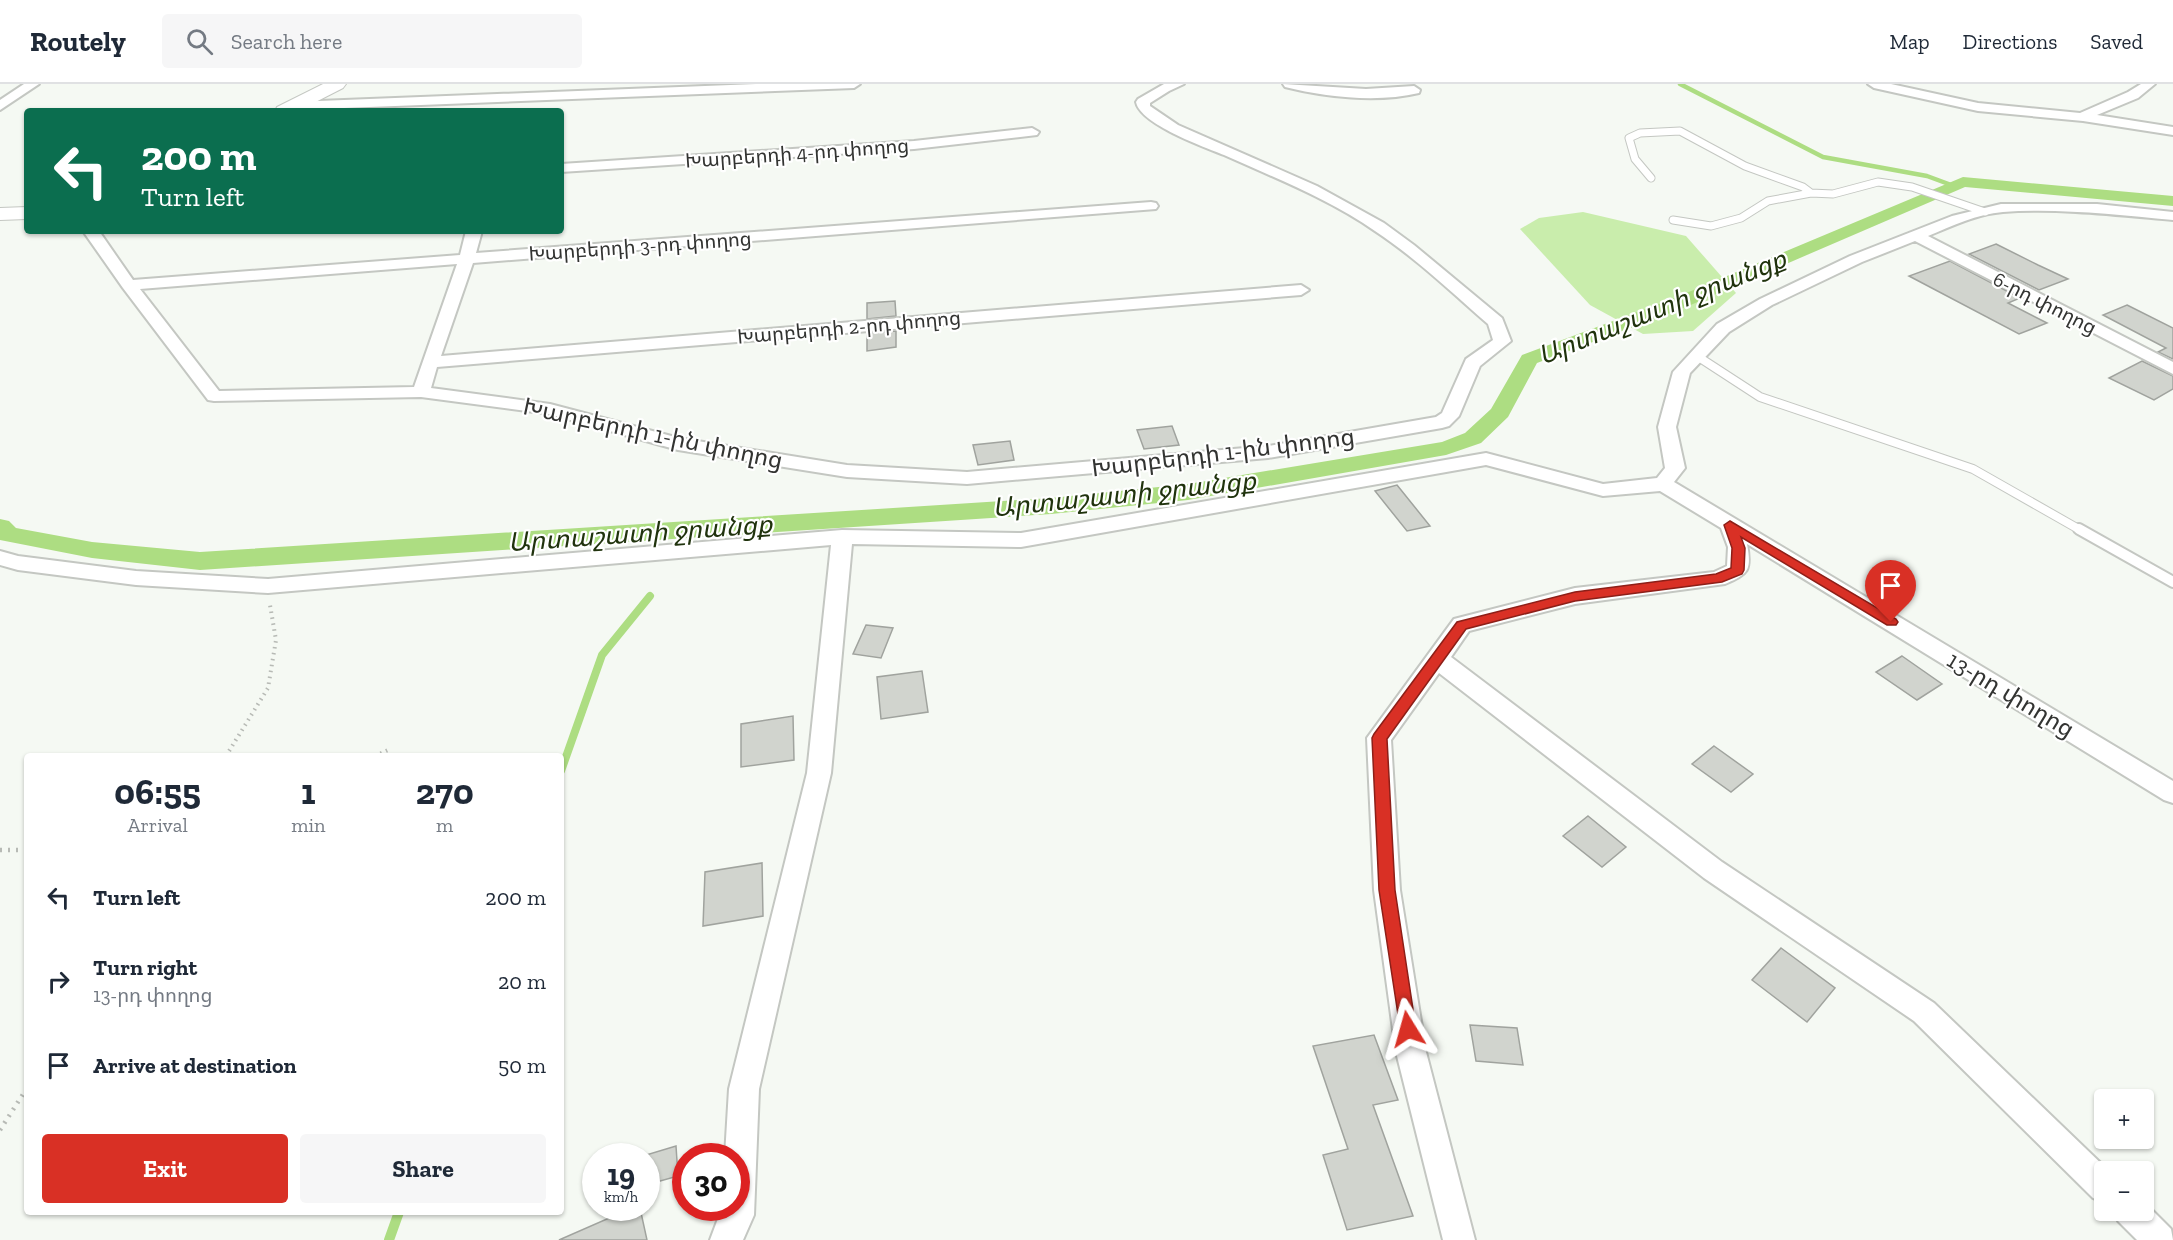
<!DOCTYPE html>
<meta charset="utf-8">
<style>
body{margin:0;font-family:"Zilla Slab","Noto Sans Armenian",serif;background:#f6f6f7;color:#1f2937;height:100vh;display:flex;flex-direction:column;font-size:22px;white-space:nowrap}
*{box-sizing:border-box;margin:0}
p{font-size:20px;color:#747a83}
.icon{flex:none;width:33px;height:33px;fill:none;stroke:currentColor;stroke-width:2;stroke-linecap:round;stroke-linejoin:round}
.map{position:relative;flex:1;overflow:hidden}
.side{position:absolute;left:24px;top:669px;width:540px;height:462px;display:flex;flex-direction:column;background:#fff;border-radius:6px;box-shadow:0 2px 4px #0004}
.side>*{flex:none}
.banner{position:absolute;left:24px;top:24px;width:540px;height:126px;border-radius:6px;box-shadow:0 2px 4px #0004;background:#0b6e4f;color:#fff;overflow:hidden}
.fabs{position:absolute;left:2094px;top:1005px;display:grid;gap:12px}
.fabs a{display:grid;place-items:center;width:60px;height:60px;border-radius:6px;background:#fff;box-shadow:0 2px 4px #0004;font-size:30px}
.speed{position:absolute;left:582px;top:1059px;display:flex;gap:12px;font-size:30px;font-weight:700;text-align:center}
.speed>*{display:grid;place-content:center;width:78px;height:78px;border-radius:50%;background:#fff;box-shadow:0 2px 4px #0004;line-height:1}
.speed small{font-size:15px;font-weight:400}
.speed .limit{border:9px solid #d22;background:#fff;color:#111}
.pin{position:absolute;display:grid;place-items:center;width:51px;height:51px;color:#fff;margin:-62px -26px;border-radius:50% 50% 50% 0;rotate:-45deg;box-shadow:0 0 6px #0007}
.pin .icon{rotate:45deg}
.me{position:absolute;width:66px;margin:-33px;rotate:352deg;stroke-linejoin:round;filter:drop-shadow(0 0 4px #0008)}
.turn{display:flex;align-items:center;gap:21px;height:126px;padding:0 18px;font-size:27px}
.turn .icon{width:78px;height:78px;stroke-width:2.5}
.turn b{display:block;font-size:42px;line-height:51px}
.eta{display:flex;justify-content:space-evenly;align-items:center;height:102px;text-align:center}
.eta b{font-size:36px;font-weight:700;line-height:42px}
.primary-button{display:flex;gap:12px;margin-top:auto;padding:12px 18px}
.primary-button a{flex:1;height:69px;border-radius:6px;background:#d93025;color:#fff;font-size:24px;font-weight:700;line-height:69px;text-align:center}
.primary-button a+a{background:#f6f6f7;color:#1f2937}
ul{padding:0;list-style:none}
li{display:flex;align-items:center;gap:18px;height:84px;padding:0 18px}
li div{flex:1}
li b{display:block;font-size:22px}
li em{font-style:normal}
header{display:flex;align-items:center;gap:36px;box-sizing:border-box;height:84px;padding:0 30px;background:#fff;border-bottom:2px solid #e0e1e3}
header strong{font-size:28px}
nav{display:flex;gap:33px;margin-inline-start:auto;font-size:21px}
.search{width:420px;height:54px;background:#f6f6f7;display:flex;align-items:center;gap:15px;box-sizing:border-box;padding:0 21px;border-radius:6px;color:#747a83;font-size:22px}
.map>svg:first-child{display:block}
.green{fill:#c9edac}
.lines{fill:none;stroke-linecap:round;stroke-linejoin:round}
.stream-far2{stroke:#addd82;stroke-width:4.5}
.stream-far1{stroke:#addd82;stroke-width:8}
.stream{stroke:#addd82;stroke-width:10}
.canal{fill:#addd82;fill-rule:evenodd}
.building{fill:#d1d4ce;stroke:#a0a39e;stroke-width:1.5}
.lane-far2-casing{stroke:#c4c7c2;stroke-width:9}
.lane-far1-casing{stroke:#c4c7c2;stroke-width:10}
.lane-casing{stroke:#c4c7c2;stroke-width:14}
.street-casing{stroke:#c4c7c2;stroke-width:4}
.secondary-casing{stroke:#c4c7c2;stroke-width:2}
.path-far1{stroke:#b7bab5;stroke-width:4;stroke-dasharray:1.5 4.5;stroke-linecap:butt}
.path{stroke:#b7bab5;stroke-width:4.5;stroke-dasharray:2 6;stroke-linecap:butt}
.lane-far2{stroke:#fff;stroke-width:7}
.lane-far1{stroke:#fff;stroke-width:8}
.lane{stroke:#fff;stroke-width:10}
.street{fill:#fff;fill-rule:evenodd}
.secondary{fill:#fff;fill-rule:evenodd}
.route{fill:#d93025;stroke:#8d1f18;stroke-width:1.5}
.labels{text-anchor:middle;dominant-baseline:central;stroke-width:4.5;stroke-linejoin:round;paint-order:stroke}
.far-street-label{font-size:20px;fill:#333432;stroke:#fff}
.street-label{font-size:24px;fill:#333432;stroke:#fff}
.water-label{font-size:26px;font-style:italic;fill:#20330d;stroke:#fff}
</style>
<header>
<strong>Routely</strong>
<div class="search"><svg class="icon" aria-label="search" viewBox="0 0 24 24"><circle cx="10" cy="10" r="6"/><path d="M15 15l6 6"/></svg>Search here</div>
<nav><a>Map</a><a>Directions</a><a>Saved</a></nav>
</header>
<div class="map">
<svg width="2173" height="1156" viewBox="0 0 2173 1156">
<rect width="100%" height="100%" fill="#f5f9f3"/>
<!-- green -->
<path class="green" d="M1583 128 1686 152 1736 209 1693 247 1643 250 1590 221 1520 145 1539 134Z"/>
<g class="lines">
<!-- stream-far2 -->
<path class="stream-far2" d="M1680 0 1823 73 1927 92 1954 102"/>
<!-- stream-far1 -->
<path class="stream-far1" d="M561 687 602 571 650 512"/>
<!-- stream -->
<path class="stream" d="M389 1156 399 1128"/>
<!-- canal -->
<path class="canal" d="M1963 93 2173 112V122L1965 103 1686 223 1537 279 1508 333 1481 359 1446 371 1188 416 1051 430 200 486 92 474 0 456V435L9 437 16 444 92 458 200 468 1051 414 1188 400 1442 358 1465 349 1491 325 1522 271 1672 215Z"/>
</g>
<!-- building -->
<path class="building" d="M1996 160 2038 181 2068 195 2039 206 1969 170Z
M1950 177 2020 214 2008 219 2047 239 2019 250 1909 192Z
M895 217 896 232 867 235V219Z
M2127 221 2173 244V275L2158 268 2166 264 2103 231Z
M896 247V263L867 267V249Z
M2142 277 2173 292V305L2154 316 2109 294Z
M1172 342 1179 361 1144 365 1137 346Z
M1010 357 1014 376 978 381 973 361Z
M1397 401 1430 442 1407 447 1375 407Z
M866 541 893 544 881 574 853 570Z
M1902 572 1942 600 1917 616 1876 588Z
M922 587 928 628 881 635 877 593Z
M793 632 794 676 741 683V640Z
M1714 662 1753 690 1731 708 1692 680Z
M1588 732 1626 763 1602 783 1563 752Z
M762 779 763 832 703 842 705 788Z
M1781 864 1835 904 1807 938 1752 896Z
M1470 941 1517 944 1523 981 1476 977Z
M1374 951 1398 1016 1373 1021 1413 1132 1347 1146 1323 1071 1348 1065 1313 962Z
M676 1062 678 1092 646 1101V1071Z
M632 1124H640L647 1156H559Z"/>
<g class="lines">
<!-- lane-far2 casing -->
<g class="lane-far2-casing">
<path id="lane-far2" d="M1651 94 1635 75 1629 54 1640 49 1680 47 1745 82 1803 103 1811 109
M1673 136 1711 142 1741 134 1768 117 1811 109 1833 110 1878 98 1912 103 1985 128"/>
</g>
<!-- lane-far1 casing -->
<g class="lane-far1-casing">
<path id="lane-far1" d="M1697 272 1760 313 1973 385 2082 447"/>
</g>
<!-- lane casing -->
<g class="lane-casing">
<path id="lane" d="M2079 445 2173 498"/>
</g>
<!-- street casing -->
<g class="street-casing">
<path id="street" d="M24 0H39L0 26V16Z
M756 0H860L854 4 293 26 286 22 293 18Z
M1164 0H1184L1169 7 1150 19V22L1178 41 1317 102 1384 139 1414 161 1502 234 1511 257 1480 282 1459 332 1449 342 1442 344 1268 374 967 400 847 393 678 366 549 330 421 313 214 317 208 316 123 204 83 147H99L133 196 460 171 466 147H482L476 169 1151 118 1156 119 1158 122 1156 125 473 179 441 272 1301 201 1309 206 1301 211 437 283 431 304 550 320 679 354 847 381 967 388 1268 362 1436 333 1442 329 1466 275 1493 256 1488 240C1451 208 1416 174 1375 147 1329 115 1275 94 1224 71 1204 63 1140 40 1136 18L1138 15ZM457 180 414 303 219 307 140 205Z
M1283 0 1366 5 1414 2 1420 6 1419 9C1377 19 1325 13 1285 3Z
M1868 0H1891L1978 19 2080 29 2128 8 2141 0H2155L2138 14 2097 31 2173 43V51L2083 37 1978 27 1874 4Z
M1032 44 1039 48 1037 51 914 65 561 88V80L914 57Z
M2001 120H2097L2173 128V136C2117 131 2059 124 2003 128 1977 130 1952 142 1928 152L2173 278V290L1915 157 1862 178 1772 221 1729 248 1690 289 1676 343 1685 384 1674 398 2173 697V719L2164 716 1747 460C1752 487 1748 490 1725 500L1575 520 1469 547 1451 573 1722 778 1934 919 2110 1088H2104V1119L2093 1114 1914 937 1704 794 1439 589 1391 656 1400 806 1426 968 1475 1156H1443L1396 968 1374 806 1367 654 1454 535 1575 504 1714 488 1727 482 1728 463 1721 444 1660 407 1603 412 1486 381 1021 463 852 460 831 689 759 1005 754 1131 743 1156H710L722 1124H736V1072H725L729 1005 807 689 831 461 268 509 136 501 18 486 0 481V467L18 472 136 487 268 495 842 446 1021 449 1486 369 1603 400 1657 394 1665 384 1658 343 1673 288 1717 240 1760 215 1850 172 1952 132Z
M2144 1118 2171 1145 2173 1156H2137L2118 1137 2113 1126H2144Z"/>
</g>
<!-- secondary casing -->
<g class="secondary-casing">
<path id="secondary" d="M323 0H346L343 4 298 27H275L277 23Z
M27 123V135L0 136V124Z"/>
</g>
<!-- path-far1 -->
<path class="path-far1" d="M226 672 268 604 276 556 270 521
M375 672 388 666"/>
<!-- path -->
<path class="path" d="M0 766H27
M0 1046 27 1004"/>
<!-- lane-far2 -->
<use href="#lane-far2" class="lane-far2"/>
<!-- lane-far1 -->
<use href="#lane-far1" class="lane-far1"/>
<!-- lane -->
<use href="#lane" class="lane"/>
<!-- street -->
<use href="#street" class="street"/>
<!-- secondary -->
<use href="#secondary" class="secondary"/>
</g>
<!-- route -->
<path class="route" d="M1730 437 1896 535 1898 538 1896 541H1887L1741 453 1745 464 1744 486 1742 490 1722 498 1575 517 1466 545 1387 655 1395 806 1416 945 1414 950 1408 953 1401 950 1379 806 1372 654 1374 650 1457 538 1575 508 1716 490 1731 484 1732 464 1724 441Z"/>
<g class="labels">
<!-- far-street labels -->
<g class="far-street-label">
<text transform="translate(797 69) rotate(-4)">Խարբերդի 4-րդ փողոց</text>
<text transform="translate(640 162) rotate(-4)">Խարբերդի 3-րդ փողոց</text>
<text transform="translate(2045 219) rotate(27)">6-րդ փողոց</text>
<text transform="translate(849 243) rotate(-5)">Խարբերդի 2-րդ փողոց</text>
</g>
<!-- street labels -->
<g class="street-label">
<text transform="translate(653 349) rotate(12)">Խարբերդի 1-ին փողոց</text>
<text transform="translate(1223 368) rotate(-7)">Խարբերդի 1-ին փողոց</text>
<text transform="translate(2011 610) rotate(31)">13-րդ փողոց</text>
</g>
<!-- water labels -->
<g class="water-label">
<text transform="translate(1662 223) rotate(-22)">Արտաշատի ջրանցք</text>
<text transform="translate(1124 410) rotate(-6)">Արտաշատի ջրանցք</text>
<text transform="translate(640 449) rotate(-4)">Արտաշատի ջրանցք</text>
</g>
</g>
</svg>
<div class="fabs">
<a>+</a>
<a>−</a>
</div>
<div class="speed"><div>19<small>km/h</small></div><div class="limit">30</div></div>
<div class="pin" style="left:1891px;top:538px;background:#d93025"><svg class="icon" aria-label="arrive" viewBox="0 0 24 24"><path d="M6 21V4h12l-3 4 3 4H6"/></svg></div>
<svg class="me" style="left:1408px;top:945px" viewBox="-20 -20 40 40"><path d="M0-17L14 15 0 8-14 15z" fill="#d93025" stroke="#fff" stroke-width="4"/></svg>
<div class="banner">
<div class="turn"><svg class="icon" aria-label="left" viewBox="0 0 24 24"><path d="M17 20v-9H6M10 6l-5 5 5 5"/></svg><div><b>200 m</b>Turn left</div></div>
</div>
<section class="side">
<div class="eta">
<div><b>06:55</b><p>Arrival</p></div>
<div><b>1</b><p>min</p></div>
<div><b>270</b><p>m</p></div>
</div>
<ul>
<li><svg class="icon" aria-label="left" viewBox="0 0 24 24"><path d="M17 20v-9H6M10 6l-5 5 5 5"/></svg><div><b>Turn left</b></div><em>200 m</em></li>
<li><svg class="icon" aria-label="right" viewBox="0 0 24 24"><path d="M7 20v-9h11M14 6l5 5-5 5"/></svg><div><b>Turn right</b><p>13-րդ փողոց</p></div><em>20 m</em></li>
<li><svg class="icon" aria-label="arrive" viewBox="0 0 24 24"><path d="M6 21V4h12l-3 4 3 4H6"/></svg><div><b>Arrive at destination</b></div><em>50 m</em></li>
</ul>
<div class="primary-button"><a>Exit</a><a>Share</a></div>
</section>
</div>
